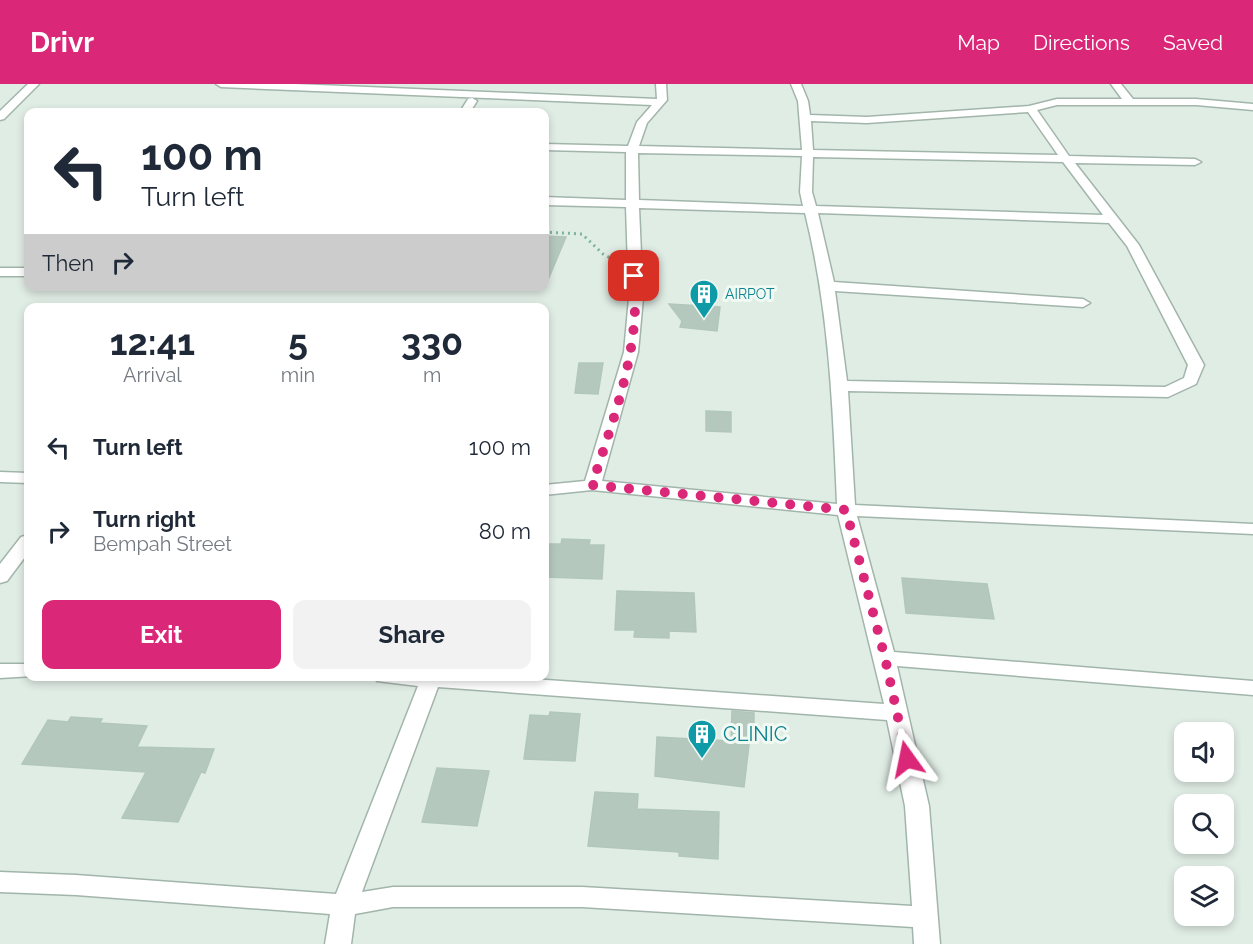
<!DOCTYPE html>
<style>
body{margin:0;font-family:Raleway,sans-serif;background:#f2f2f3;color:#1f2937;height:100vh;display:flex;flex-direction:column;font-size:22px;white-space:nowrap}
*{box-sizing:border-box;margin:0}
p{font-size:20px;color:#747a83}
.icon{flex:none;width:33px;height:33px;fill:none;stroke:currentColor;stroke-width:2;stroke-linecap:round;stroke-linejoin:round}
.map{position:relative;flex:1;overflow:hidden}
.details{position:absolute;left:24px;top:219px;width:525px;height:378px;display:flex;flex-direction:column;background:#fff;border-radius:12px;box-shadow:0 3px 9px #0003}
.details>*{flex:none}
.hud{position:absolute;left:24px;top:24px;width:525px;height:183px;border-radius:12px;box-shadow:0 3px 9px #0003;background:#fff;color:#1f2937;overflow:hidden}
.tools{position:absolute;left:1174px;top:638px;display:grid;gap:12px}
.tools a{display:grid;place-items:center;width:60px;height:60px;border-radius:12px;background:#fff;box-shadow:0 3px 9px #0003;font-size:30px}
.pin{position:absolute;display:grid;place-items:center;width:51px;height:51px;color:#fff;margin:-26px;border-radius:12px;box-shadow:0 3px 9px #0006}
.me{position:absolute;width:66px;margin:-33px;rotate:348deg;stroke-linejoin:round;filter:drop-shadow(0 0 4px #0008)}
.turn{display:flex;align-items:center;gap:21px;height:126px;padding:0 18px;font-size:27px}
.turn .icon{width:78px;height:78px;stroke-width:2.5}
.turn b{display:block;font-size:42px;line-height:51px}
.then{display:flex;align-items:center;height:57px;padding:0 18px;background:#0003;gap:12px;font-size:22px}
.eta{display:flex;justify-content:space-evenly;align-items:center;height:102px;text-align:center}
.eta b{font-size:36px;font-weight:700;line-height:42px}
.primary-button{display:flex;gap:12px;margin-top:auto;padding:12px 18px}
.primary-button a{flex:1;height:69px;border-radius:12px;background:#db2777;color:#fff;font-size:24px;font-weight:700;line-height:69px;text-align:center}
.primary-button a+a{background:#f2f2f3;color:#1f2937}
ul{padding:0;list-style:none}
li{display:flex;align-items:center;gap:18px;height:84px;padding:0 18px}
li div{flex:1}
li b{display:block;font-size:22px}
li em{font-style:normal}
header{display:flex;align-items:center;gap:36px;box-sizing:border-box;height:84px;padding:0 30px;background:#db2777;color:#fff}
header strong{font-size:28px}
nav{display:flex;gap:33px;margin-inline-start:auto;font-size:21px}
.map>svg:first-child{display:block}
.building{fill:#b5c8bd;stroke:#b2c7bb;stroke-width:1.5}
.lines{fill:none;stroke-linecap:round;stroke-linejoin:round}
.minor-casing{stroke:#a2b5ab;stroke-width:3}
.path{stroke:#7cb499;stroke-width:3;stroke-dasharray:2 4;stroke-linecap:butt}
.minor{fill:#fff;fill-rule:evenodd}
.route{stroke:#db2777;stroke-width:10;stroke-dasharray:0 18}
.labels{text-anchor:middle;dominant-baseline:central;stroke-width:6;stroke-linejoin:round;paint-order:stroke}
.far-culture-label{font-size:14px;fill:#0d838f;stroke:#f1f9f3;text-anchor:start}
.near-culture-label{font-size:20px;fill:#0d838f;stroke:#f1f9f3;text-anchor:start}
</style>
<header>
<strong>Drivr</strong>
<nav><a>Map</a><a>Directions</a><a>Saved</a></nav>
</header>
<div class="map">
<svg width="1253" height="860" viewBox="0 0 1253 860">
<rect width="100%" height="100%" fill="#e0ede5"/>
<!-- building -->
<path class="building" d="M544 152 566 153 545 203H544Z
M669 220 720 223 717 247 680 243 682 237Z
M579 279H603L598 310 575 309Z
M706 327 731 328V348L706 347Z
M562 455 590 456 589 461H604L602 495 544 493V460H561Z
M902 494 987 500 994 535 906 529Z
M617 507 694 509 696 548 669 547V554L634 553 635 546H615Z
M732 627 754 629V653L750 652 744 703 655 692 657 653 731 657Z
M550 628 580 630 575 677 524 675 530 631 549 632Z
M71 633 102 635 100 639 147 642 137 663 214 665 205 689 201 688 178 738 122 734 146 688 22 680 48 636 68 638Z
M437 684 489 687 477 742 422 738Z
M595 708 638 710 637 725 719 728 718 775 679 772V768L588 762Z"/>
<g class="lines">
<!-- minor casing -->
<g class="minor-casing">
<path id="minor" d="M28 0H39L4 35 0 36V27Z
M216 0H295L657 15 656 0H666L667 16 647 39 639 62 802 66 798 17 791 0H801L808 17 810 31 867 33 1029 22 1057 15H1122L1111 0H1121L1133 15H1196L1253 20V26L1196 21H1057L1037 26 1069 72 1195 75 1201 78 1195 81 1075 79 1139 161 1204 281 1196 300 1168 313 848 307 855 421 1253 440V450L857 432 894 568 1253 597V611L897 582 929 722 940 860H914L913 843 582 823H393L355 830 351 860H325L330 830 76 811 0 808V788L76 791 336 810 418 602 377 597 374 592H492L884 620 838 431 592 406 544 411V401L585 397 624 268 629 214 626 123 544 121V113L626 116V68L544 66V60L628 62 637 38 652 21 221 3ZM1028 28 1058 71 813 66 811 37 867 39ZM638 69 802 72 800 108 803 122 639 116ZM813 73 1063 78 1103 131 816 122 812 108ZM639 124 805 129C829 225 833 322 837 420L602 397 638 268 643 214ZM818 129 1109 139 1127 162 1188 281 1184 294 1165 303 847 297 835 207 1083 223 1090 219 1083 215 834 198ZM438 603 887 636 905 722 912 822 582 803H393L362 808Z
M472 14 477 17 470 28H460L468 15Z
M0 184H28V192H0Z
M0 388 28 389V399L0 398Z
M28 451V469L7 497 0 499V480L21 453Z
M0 580H28V592H34L0 594Z"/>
</g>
<!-- path -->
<path class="path" d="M544 148 582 150 603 170 618 178"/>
<!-- minor -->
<use href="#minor" class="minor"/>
</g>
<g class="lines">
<!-- route -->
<path class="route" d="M634 192C641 264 614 333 592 401L846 426 885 574 907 675"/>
</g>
<!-- icons -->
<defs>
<g id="building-pin" transform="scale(1.5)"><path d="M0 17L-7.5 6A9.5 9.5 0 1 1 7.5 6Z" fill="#0f9aa8" stroke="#f1f9f3"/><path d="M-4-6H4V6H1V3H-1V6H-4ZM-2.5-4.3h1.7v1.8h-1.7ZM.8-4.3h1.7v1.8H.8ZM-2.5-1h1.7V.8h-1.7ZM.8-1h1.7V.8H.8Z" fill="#fff"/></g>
</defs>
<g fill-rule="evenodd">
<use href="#building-pin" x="704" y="210"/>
<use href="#building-pin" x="702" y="650"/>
</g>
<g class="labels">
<!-- far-culture labels -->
<g class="far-culture-label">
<text x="725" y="210">AIRPOT</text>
</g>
<!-- near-culture labels -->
<g class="near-culture-label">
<text x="723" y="650">CLINIC</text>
</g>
</g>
</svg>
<div class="tools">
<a><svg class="icon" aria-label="sound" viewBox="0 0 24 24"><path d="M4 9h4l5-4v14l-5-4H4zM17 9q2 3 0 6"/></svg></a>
<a><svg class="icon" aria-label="search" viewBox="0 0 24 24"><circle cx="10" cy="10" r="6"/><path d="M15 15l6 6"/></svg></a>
<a><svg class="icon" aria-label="layers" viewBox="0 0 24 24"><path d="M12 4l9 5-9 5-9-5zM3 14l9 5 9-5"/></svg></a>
</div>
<div class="pin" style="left:634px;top:192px;background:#d93025"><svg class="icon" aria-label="arrive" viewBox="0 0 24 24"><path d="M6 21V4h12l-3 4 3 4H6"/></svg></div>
<svg class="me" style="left:907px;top:675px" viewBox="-20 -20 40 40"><path d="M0-17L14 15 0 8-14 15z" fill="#db2777" stroke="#fff" stroke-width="4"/></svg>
<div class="hud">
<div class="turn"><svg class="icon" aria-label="left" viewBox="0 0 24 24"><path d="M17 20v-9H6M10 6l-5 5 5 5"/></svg><div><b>100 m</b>Turn left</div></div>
<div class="then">Then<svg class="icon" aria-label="right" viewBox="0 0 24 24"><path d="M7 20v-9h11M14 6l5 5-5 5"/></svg></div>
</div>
<section class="details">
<div class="eta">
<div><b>12:41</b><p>Arrival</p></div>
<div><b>5</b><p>min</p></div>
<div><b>330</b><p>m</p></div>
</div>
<ul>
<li><svg class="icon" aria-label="left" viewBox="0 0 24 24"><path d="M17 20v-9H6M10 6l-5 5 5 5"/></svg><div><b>Turn left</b></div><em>100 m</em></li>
<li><svg class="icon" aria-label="right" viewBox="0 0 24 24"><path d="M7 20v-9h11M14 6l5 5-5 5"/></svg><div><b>Turn right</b><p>Bempah Street</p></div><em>80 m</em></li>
</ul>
<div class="primary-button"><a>Exit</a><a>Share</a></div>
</section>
</div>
